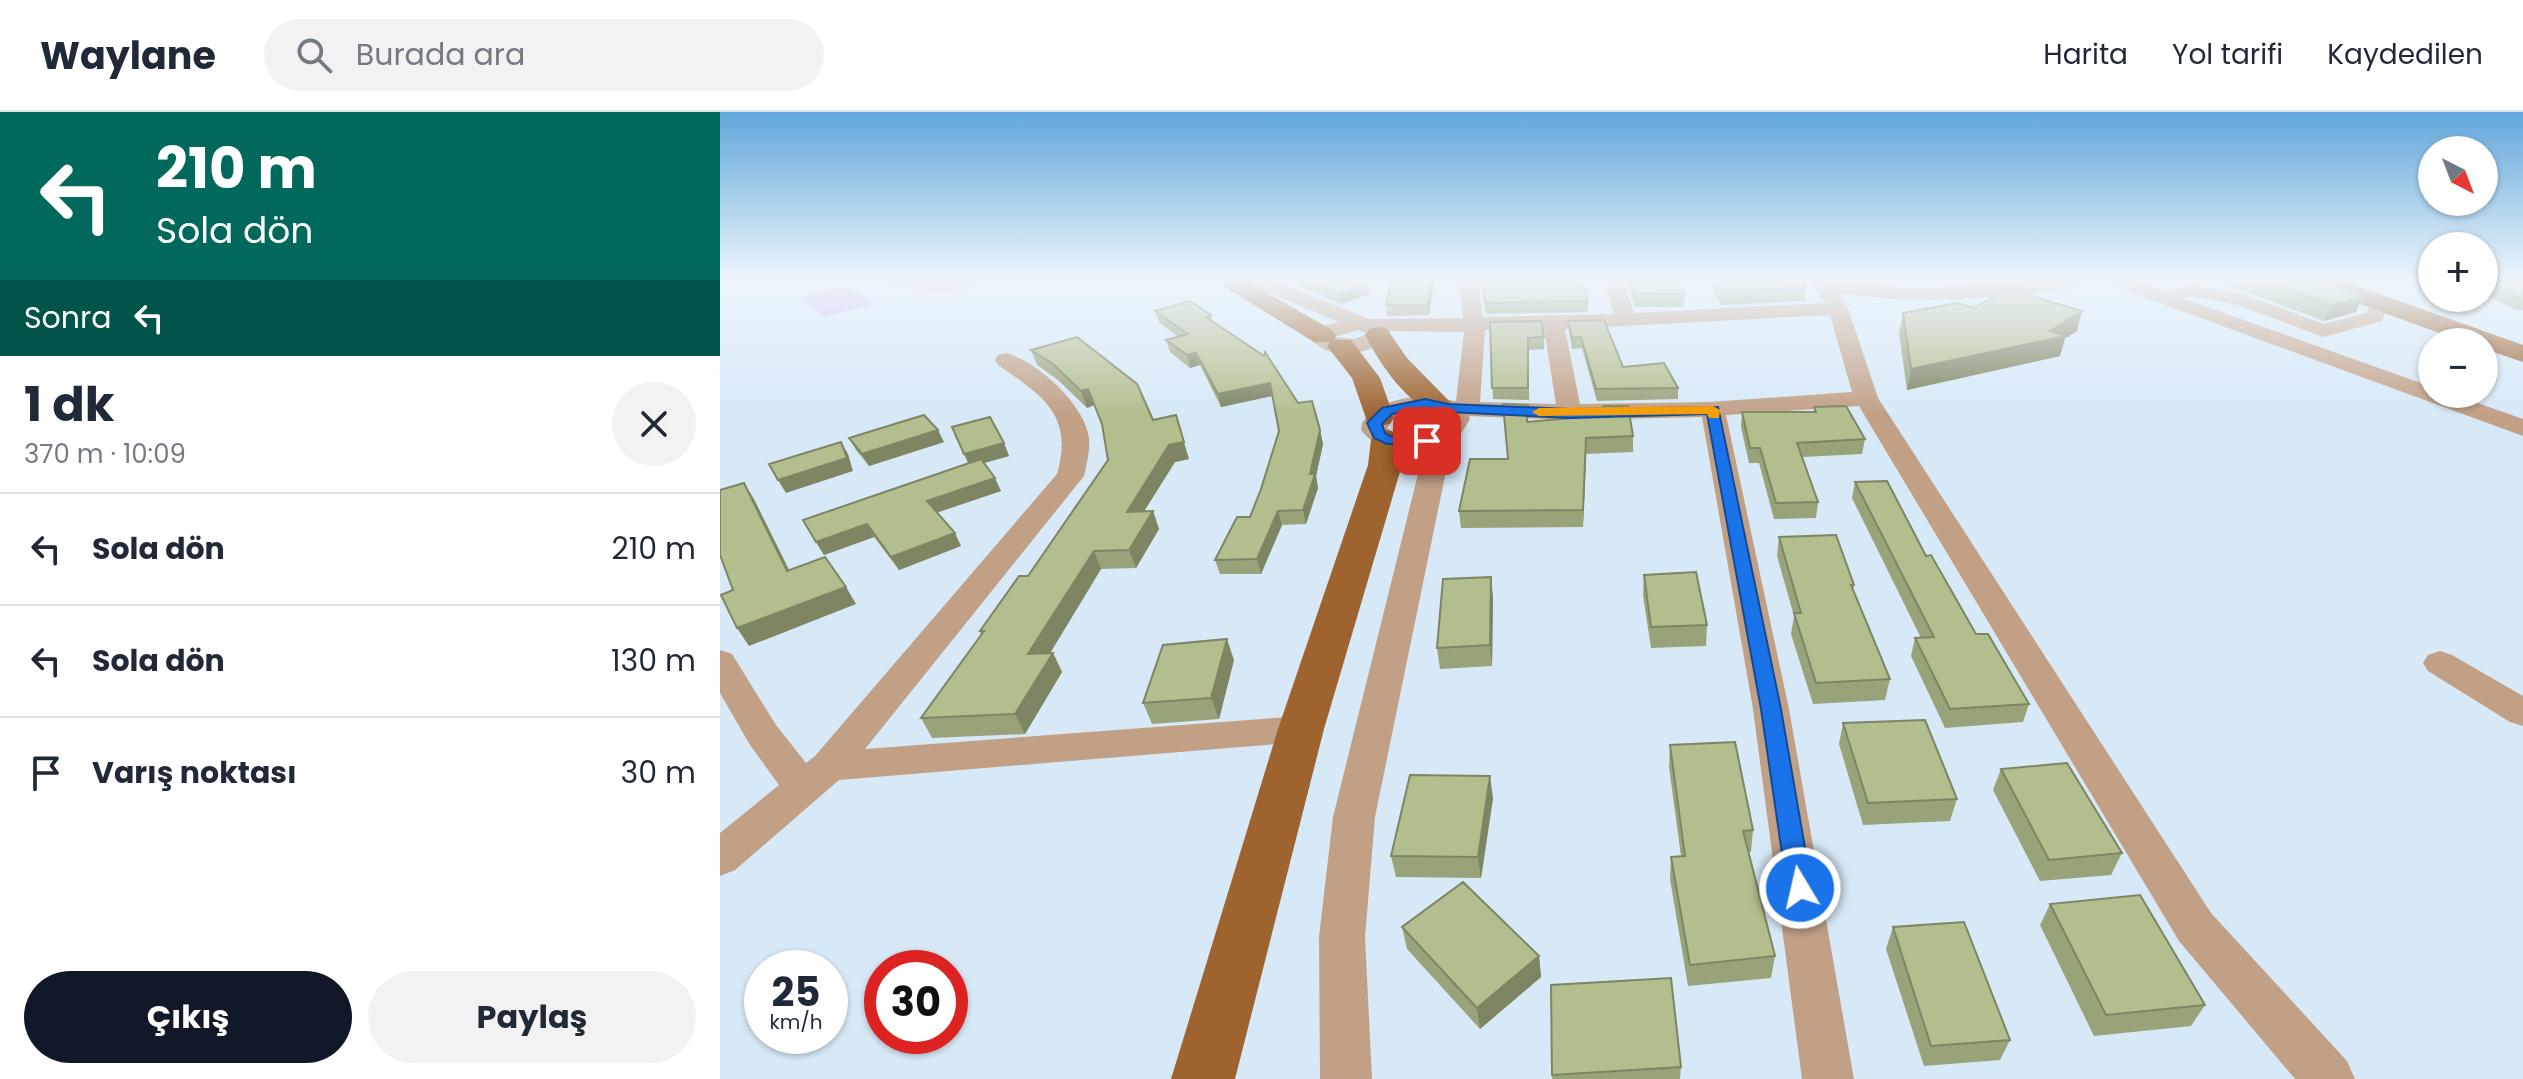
<!DOCTYPE html>
<html lang="tr">
<meta charset="utf-8">
<style>
body{margin:0;font-family:Poppins,sans-serif;background:#f2f2f3;color:#1f2937;height:100vh;display:flex;flex-direction:column;font-size:30px;white-space:nowrap}
*{box-sizing:border-box;margin:0}
p{font-size:26px;color:#747a83}
.icon{flex:none;width:44px;height:44px;fill:none;stroke:currentColor;stroke-width:2;stroke-linecap:round;stroke-linejoin:round}
.map{position:relative;flex:1;overflow:hidden}
.drawer{display:flex;flex-direction:column;background:#fff;width:720px}
.drawer>*{flex:none}
.top-card{background:#00695c;color:#fff;overflow:hidden}
.needle{width:52px;rotate:138deg}
.tools{position:absolute;left:1698px;top:24px;display:grid;gap:16px}
.tools a{display:grid;place-items:center;width:80px;height:80px;border-radius:50%;background:#fff;box-shadow:0 2px 6px #0004;font-size:40px}
.speed{position:absolute;left:24px;top:838px;display:flex;gap:16px;font-size:40px;font-weight:700;text-align:center}
.speed>*{display:grid;place-content:center;width:104px;height:104px;border-radius:50%;background:#fff;box-shadow:0 2px 6px #0004;line-height:1}
.speed small{font-size:20px;font-weight:400}
.speed .limit{border:12px solid #d22;background:#fff;color:#111}
.pin{position:absolute;display:grid;place-items:center;width:68px;height:68px;color:#fff;margin:-34px;border-radius:16px;box-shadow:0 4px 12px #0006}
.me{position:absolute;width:88px;margin:-44px;rotate:351deg;stroke-linejoin:round;filter:drop-shadow(0 0 6px #0008)}
.turn{display:flex;align-items:center;gap:28px;height:168px;padding:0 24px;font-size:36px}
.turn .icon{width:104px;height:104px;stroke-width:2.5}
.turn b{display:block;font-size:56px;line-height:68px}
.then{display:flex;align-items:center;height:76px;padding:0 24px;background:#0003;gap:16px;font-size:30px}
.round{display:grid;place-items:center;flex:none;width:84px;height:84px;border-radius:42px;background:#f2f2f3}
.head{display:flex;align-items:center;justify-content:space-between;height:136px;padding:0 24px}
h1{font-size:48px;font-weight:700;line-height:60px}
.button{display:flex;gap:16px;margin-top:auto;padding:16px 24px}
.button a{flex:1;height:92px;border-radius:48px;background:#111827;color:#fff;font-size:32px;font-weight:700;line-height:92px;text-align:center}
.button a+a{background:#f2f2f3;color:#1f2937}
ul{padding:0;list-style:none}
li{display:flex;align-items:center;gap:24px;height:112px;padding:0 24px;border-top:2px solid #e0e1e3}
li div{flex:1}
li b{display:block;font-size:30px}
li em{font-style:normal}
header{display:flex;align-items:center;gap:48px;box-sizing:border-box;height:112px;padding:0 40px;background:#fff;border-bottom:2px solid #e0e1e3}
header strong{font-size:38px}
nav{display:flex;gap:44px;margin-inline-start:auto;font-size:28px}
.search{width:560px;height:72px;background:#f2f2f3;display:flex;align-items:center;gap:20px;box-sizing:border-box;padding:0 28px;border-radius:44px;color:#747a83;font-size:30px}
main{display:flex;flex:1;min-height:0}
.map>svg:first-child{display:block}
.green{fill:#c6b5ec}
.lines{fill:none;stroke-linecap:round;stroke-linejoin:round}
.minor{fill:#c2a086;fill-rule:evenodd}
.major{fill:#9e632f;fill-rule:evenodd}
.wall{fill:#99a379}
.shaded-wall{fill:#7d8563}
.building{fill:#b2be8d;stroke:#7d8563;stroke-width:2}
.route{fill:#1a73e8;stroke:#114b97;stroke-width:2}
.slow{fill:#f59e0b}
</style>
<header>
<strong>Waylane</strong>
<div class="search"><svg class="icon" aria-label="search" viewBox="0 0 24 24"><circle cx="10" cy="10" r="6"/><path d="M15 15l6 6"/></svg>Burada ara</div>
<nav><a>Harita</a><a>Yol tarifi</a><a>Kaydedilen</a></nav>
</header>
<main>
<section class="drawer">
<div class="top-card">
<div class="turn"><svg class="icon" aria-label="left" viewBox="0 0 24 24"><path d="M17 20v-9H6M10 6l-5 5 5 5"/></svg><div><b>210 m</b>Sola dön</div></div>
<div class="then">Sonra<svg class="icon" aria-label="left" viewBox="0 0 24 24"><path d="M17 20v-9H6M10 6l-5 5 5 5"/></svg></div>
</div>
<div class="head"><div><h1>1 dk</h1><p>370 m · 10:09</p></div><a class="round"><svg class="icon" aria-label="close" viewBox="0 0 24 24"><path d="M6 6l12 12M18 6L6 18"/></svg></a></div>
<ul>
<li><svg class="icon" aria-label="left" viewBox="0 0 24 24"><path d="M17 20v-9H6M10 6l-5 5 5 5"/></svg><div><b>Sola dön</b></div><em>210 m</em></li>
<li><svg class="icon" aria-label="left" viewBox="0 0 24 24"><path d="M17 20v-9H6M10 6l-5 5 5 5"/></svg><div><b>Sola dön</b></div><em>130 m</em></li>
<li><svg class="icon" aria-label="arrive" viewBox="0 0 24 24"><path d="M6 21V4h12l-3 4 3 4H6"/></svg><div><b>Varış noktası</b></div><em>30 m</em></li>
</ul>
<div class="button"><a>Çıkış</a><a>Paylaş</a></div>
</section>
<div class="map">
<svg width="1803" height="967" viewBox="0 0 1803 967">
<rect width="100%" height="100%" fill="#d7e9f7"/>
<!-- green -->
<path class="green" d="M127 173 153 192 104 205 78 185Z"/>
<g class="lines">
<!-- minor -->
<path class="minor" d="M162 168H267C249 185 188 178 164 172Z
M526 168H552L649 207 743 206 738 168H758L763 205 894 202 884 168H903L914 201 1105 191 1090 168 1201 176 1319 168H1372C1363 178 1339 177 1325 179 1256 188 1187 192 1119 181L1128 196 1158 286 1491 801 1627 949 1635 967H1575L1459 829 1139 294 1006 303 1069 597 1134 967H1082L1033 597 982 305 850 308 749 304 750 307 741 322 732 330 655 705 645 825 652 967H600L599 825 613 705 704 338C681 342 655 337 641 318L642 311C655 292 681 285 704 284 715 283 725 288 736 289L744 220 670 219C658 244 610 250 592 228L597 215 619 210 528 172ZM1110 203 1132 280 989 290 860 292 845 217ZM824 217 836 292 760 290 765 218ZM638 218 647 222 635 227 614 225ZM705 298 716 300 726 307C713 326 684 330 667 316L675 305Z
M1386 168H1414L1445 179 1472 172 1523 182 1604 212 1646 201 1653 187H1667L1670 191 1662 209 1603 225 1518 193 1472 184 1462 186 1712 275V282H1732L1803 307V324L1388 172Z
M286 241C317 249 365 293 369 326 370 339 367 351 364 364L145 637 581 604 594 607 600 617 594 627 581 630 119 668 15 758 0 764V721L59 673 30 633 0 581V538L12 542 56 613 86 651 95 644 337 362C354 303 323 284 278 253L275 248 278 243Z
M1720 539 1732 543 1803 584V614L1790 610 1708 559 1703 551 1708 543Z"/>
<!-- major -->
<path class="major" d="M494 168H524L612 218 616 224 614 228H631L660 266 674 305 670 312 659 314 648 312 632 266 607 234 610 230H594Z
M1584 168H1620L1803 233V250L1764 237V230H1744L1588 173Z
M658 215 667 217 687 246 733 293 729 299C695 308 659 250 645 223L649 217Z
M667 318 678 321 683 328 682 353 604 617 515 967H451L558 617 648 353 651 328 656 321Z"/>
</g>
<!-- wall -->
<path class="wall" d="M566 168H639L650 182 621 192Z
M672 168H714L709 203 667 204 666 193Z
M761 168 856 172 868 189V200L766 202Z
M906 168H956L965 182 964 195H915Z
M995 168H1082L1087 175 1085 189 1001 193 994 180Z
M1488 168H1597L1643 184 1636 200 1604 209 1524 179Z
M1764 168H1803V198H1796L1764 182Z
M1254 196 1357 219 1345 226 1340 244 1187 278 1179 221 1183 201Z
M435 199 491 203 492 209 578 291 600 318 603 332 596 364 598 376 586 412 562 413 541 462H500L495 448 530 405 541 377 559 319 552 284 501 295 480 253 470 256 450 240 446 228 458 225 439 210Z
M848 209 903 255 958 276V287L877 289 862 236 852 237 849 220Z
M770 210 824 225V237L809 238V288L773 287Z
M311 238 433 308 469 347 455 350 424 399H433L439 417 416 456 381 457 330 541H333L342 560 305 622 212 626 201 606 261 523 260 519 308 464 388 348 382 314 374 293 367 296 338 268 317 253Z
M883 294 913 324V340L866 342 863 415 741 416 739 399 788 347 809 310 883 304Z
M1094 295 1145 327 1142 342 1082 345 1098 390 1096 406 1054 407 1039 351H1029L1021 315 1022 300H1094Z
M129 326 224 330 149 354 136 338Z
M284 331 289 344 264 351 281 379 217 400 241 434 179 458 154 425 104 443 83 408 248 352Z
M1135 370 1206 444 1256 522 1309 592 1303 610 1225 616 1191 544 1195 526H1201L1132 386Z
M1059 425 1134 473 1133 479 1170 567 1165 588 1093 592 1071 522 1074 504 1057 444Z
M924 463 987 513 986 534 931 536 923 483Z
M773 485 772 554 720 557 717 536Z
M514 548 499 607 432 612 423 591Z
M1123 611 1237 687 1230 709 1143 713 1119 632Z
M950 633 1033 718 1031 740H1029L1055 844 1051 866 968 874 950 767 951 745 961 744 949 655Z
M1281 657 1402 741 1391 763 1320 769 1273 678Z
M773 686 761 766 676 765 671 744Z
M1330 792 1485 893 1471 914 1374 924 1320 813Z
M682 815 819 844 821 865 760 917 687 837Z
M1173 815 1290 928 1280 948 1204 954 1166 837Z
M831 873 961 955 960 967H832Z"/>
<!-- shaded-wall -->
<path class="shaded-wall" d="M711 168H714L709 203 707 193Z
M648 172 650 182 621 192 619 182Z
M1643 184 1636 200 1604 209 1611 193Z
M1362 199 1357 219 1345 226 1340 244 1187 278 1191 257 1330 219Z
M476 241 480 253 470 256 467 243Z
M550 271 552 284 501 295 498 282Z
M368 277 374 293 367 296 361 279Z
M456 303 469 347 455 350 413 417 407 400 449 333Z
M218 318 224 330 149 354 142 342Z
M600 318 603 332 596 364 598 376 586 412 583 398Z
M866 326V342L863 415V398Z
M121 330 128 342 133 359 66 381 58 368Z
M284 331 289 344 250 355 244 342Z
M275 366 281 379 213 402 207 389Z
M24 371 34 387 78 476 67 459Z
M433 399 439 417 416 456 409 438Z
M558 399 562 413 541 462 537 447Z
M147 412 154 425 104 443 96 430Z
M235 421 241 434 179 458 171 445Z
M374 439 381 457 318 561 308 542Z
M771 465 773 485 772 554 770 533Z
M126 475 136 492 29 534 17 516Z
M507 527 514 548 499 607 491 586Z
M333 541 342 560 305 622 295 602Z
M770 664 773 686 761 766 758 745Z
M819 844 821 865 760 917 757 896Z"/>
<!-- building -->
<path class="building" d="M587 168H639L648 172 619 182Z
M672 168H711L707 193H666Z
M762 168H856V172H864L868 189 765 191Z
M911 168H956L965 182 915 181Z
M996 168H1082L1087 175 1002 180Z
M1542 168H1597L1643 184 1611 193Z
M1764 168H1803V188Z
M1288 177 1362 199 1330 219 1346 224 1191 257 1183 201 1237 191 1254 196Z
M470 189 491 203 486 205 544 244 545 240 578 291 592 289 600 318 590 362H595L583 398 558 399 537 447 495 448 517 405H530L541 377 559 319 550 271 498 282 476 241 467 243 446 228 468 222 435 199Z
M884 208 903 255 944 251 958 276 876 277 861 225 852 226 848 209Z
M821 209 824 225 808 226V276H772L770 210Z
M357 225 417 272 433 308 456 303 464 330 449 333 407 400 433 399 409 438 374 439 308 542 333 541 295 602 201 606 264 519H260L299 464H308L388 348 382 312 368 277 361 279 333 252 311 238Z
M783 292 808 293 807 310 885 303 883 294H908L913 324 866 326 863 398 739 399 750 347H788Z
M1126 294 1145 327 1077 331 1098 390 1056 391 1040 336H1030L1022 300H1096L1094 295Z
M204 303 218 318 142 342 129 326Z
M270 305 284 331 244 342 232 315Z
M121 330 127 346 58 368 49 352Z
M261 347 275 366 207 389 235 421 171 445 147 412 96 430 83 408Z
M1167 369 1206 444 1211 443 1256 522H1268L1309 592 1230 597 1195 526 1214 525 1135 370Z
M24 371 67 459 105 445 126 475 17 516 1 483 13 478 0 443V378Z
M1116 423 1134 473H1131L1170 567 1096 571 1074 501H1081L1059 425Z
M976 460 987 513 931 515 924 463Z
M771 465 770 533 717 536 723 467Z
M507 527 491 586 423 591 443 533Z
M1205 608 1237 687 1148 691 1123 611Z
M1015 630 1033 718 1023 719 1055 844 970 853 951 745 965 744 950 633Z
M1347 651 1402 741 1329 748 1281 657Z
M690 663 770 664 758 745 671 744Z
M743 770 819 844 757 896 682 815Z
M1420 783 1485 893 1386 903 1330 792Z
M1244 810 1290 928 1211 934 1173 815Z
M951 866 961 955 832 963 831 873Z"/>
<!-- sky -->
<linearGradient id="sky" x2="0" y2="1"><stop stop-color="#61a7dc"/><stop offset="0.55" stop-color="#edf5fb"/><stop offset="1" stop-color="#edf5fb" stop-opacity="0"/></linearGradient>
<rect width="1803" height="304" fill="url(#sky)"/>
<!-- route -->
<path class="route" d="M705 287 728 292 850 297 998 295 1061 597 1092 776 1088 784 1080 787 1071 784 1067 776 1041 597 987 302 850 306 728 300 705 296 672 302 662 312 665 321 670 324 707 325 713 326V332H667L654 326 647 311 662 296Z"/>
<!-- slow -->
<path class="slow" d="M993 294 1000 298 999 306H989L987 302 819 304 812 300 819 296Z"/>
</svg>
<div class="tools">
<a><svg class="needle" viewBox="-14 -14 28 28"><path d="M0-13l5 13h-10z" fill="#e53935"/><path d="M0 13l5-13h-10z" fill="#747a83"/></svg></a>
<a>+</a>
<a>−</a>
</div>
<div class="speed"><div>25<small>km/h</small></div><div class="limit">30</div></div>
<div class="pin" style="left:707px;top:329px;background:#d93025"><svg class="icon" aria-label="arrive" viewBox="0 0 24 24"><path d="M6 21V4h12l-3 4 3 4H6"/></svg></div>
<svg class="me" style="left:1080px;top:776px" viewBox="-20 -20 40 40"><circle r="17" fill="#1a73e8" stroke="#fff" stroke-width="3"/><path d="M0-11L8 9 0 5-8 9z" fill="#fff"/></svg>
</div>
</main>
